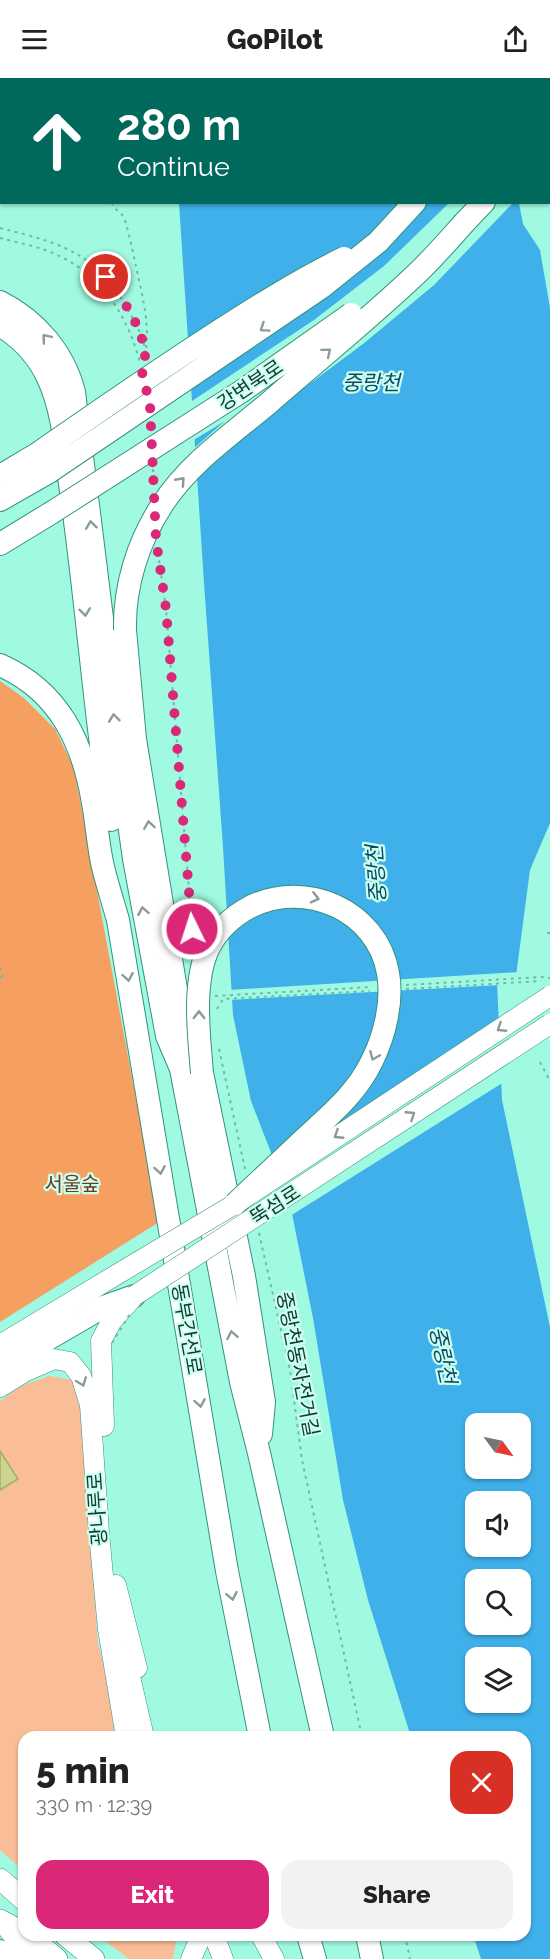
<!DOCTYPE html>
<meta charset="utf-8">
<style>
body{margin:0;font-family:Raleway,"Noto Sans KR",sans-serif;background:#f2f2f2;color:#222;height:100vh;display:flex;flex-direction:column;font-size:22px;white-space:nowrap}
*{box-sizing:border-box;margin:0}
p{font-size:20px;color:#767676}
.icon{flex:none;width:33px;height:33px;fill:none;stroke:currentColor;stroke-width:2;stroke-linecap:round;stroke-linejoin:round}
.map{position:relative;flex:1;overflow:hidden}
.sheet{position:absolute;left:18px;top:1653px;width:513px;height:210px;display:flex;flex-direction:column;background:#fff;border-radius:18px;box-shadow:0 2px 4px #0004}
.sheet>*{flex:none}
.guide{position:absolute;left:0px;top:0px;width:550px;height:126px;box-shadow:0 2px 4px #0004;background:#00695c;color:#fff;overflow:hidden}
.needle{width:39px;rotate:123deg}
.buttons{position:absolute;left:465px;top:1335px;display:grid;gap:12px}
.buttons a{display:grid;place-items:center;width:66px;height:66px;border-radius:12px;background:#fff;box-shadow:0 2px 4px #0004;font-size:30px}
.pin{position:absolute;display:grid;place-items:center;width:51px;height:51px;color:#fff;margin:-26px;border:3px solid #fff;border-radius:50%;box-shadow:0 2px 6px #0007}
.me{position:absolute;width:66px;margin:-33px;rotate:356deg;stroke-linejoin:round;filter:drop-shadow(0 0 4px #0008)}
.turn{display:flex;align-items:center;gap:21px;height:126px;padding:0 18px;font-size:27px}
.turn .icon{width:78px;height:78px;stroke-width:2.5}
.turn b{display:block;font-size:42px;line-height:51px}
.round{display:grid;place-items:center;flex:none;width:63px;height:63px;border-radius:18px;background:#f2f2f2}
.head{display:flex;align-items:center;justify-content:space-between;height:102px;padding:0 18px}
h1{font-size:36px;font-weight:800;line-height:45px}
.cta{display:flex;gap:12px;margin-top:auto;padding:12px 18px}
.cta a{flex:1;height:69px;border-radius:18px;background:#db2777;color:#fff;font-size:24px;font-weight:800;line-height:69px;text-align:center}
.cta a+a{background:#f2f2f2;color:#222}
header{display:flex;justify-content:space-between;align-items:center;height:78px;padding:0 18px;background:#fff;font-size:27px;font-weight:800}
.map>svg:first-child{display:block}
.green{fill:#f9be97}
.forest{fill:#f59f61}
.water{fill:#3fb0e9;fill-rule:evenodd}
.pier{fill:#a0fae1}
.building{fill:#cbd58f;stroke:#a4ad68;stroke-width:1.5}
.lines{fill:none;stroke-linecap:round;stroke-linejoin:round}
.secondary-casing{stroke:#34917c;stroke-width:21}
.primary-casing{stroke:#34917c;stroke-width:22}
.trunk-casing{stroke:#34917c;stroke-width:24}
.path{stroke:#71b9a6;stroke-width:2;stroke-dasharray:3 4.5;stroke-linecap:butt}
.secondary{stroke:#fff;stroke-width:20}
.primary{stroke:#fff;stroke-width:21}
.trunk{stroke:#fff;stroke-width:22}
.secondary-bridge-casing{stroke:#34917c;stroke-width:21;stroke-linecap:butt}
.trunk-bridge-casing{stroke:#34917c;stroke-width:24;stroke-linecap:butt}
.path-bridge{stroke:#71b9a6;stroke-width:2;stroke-dasharray:3 4.5;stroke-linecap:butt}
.secondary-bridge{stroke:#fff;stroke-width:20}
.trunk-bridge{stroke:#fff;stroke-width:22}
.oneway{stroke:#899c98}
.route{stroke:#db2777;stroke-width:10;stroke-dasharray:0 18}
.labels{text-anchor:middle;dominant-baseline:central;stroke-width:4.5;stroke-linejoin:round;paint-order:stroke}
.street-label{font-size:20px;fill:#133930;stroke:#ccfff0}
.park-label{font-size:20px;fill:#693d1d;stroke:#ccfff0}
.water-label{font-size:21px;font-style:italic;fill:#0c4a68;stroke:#ccfff0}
</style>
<header><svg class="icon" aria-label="menu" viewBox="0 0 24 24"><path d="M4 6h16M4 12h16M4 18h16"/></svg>GoPilot<svg class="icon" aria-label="share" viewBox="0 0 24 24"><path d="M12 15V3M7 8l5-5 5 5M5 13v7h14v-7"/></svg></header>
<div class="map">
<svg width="550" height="1881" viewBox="0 0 550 1881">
<rect width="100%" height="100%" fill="#a0fae1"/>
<!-- green -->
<path class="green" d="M49 1298 73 1302 80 1328 98 1565 123 1659H24V1793L0 1772V1323L21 1308Z
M97 1857H177L173 1881H129Z"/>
<!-- forest -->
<path class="forest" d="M0 603 24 620 55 651 74 690 159 1144 0 1244Z"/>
<!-- water -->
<path class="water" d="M117 0H498V1L119 2Z
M179 125H519L523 146 540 172 550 230V745L530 792 516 898 497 902 502 1022 550 1249V1881H481L473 1857H525V1659H411L368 1522 343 1422 313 1240 289 1121 251 1023 233 937 223 769 204 505ZM476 1346H520V1390H476ZM476 1424H520V1468H476ZM476 1502H520V1546H476ZM476 1580H520V1624H476Z"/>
<!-- pier -->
<path class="pier" d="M449 125H513L434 207 363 266 225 369 194 395 192 372 225 343 192 363 189 325 314 242 384 188Z
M520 894 518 900 500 904V907L229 922V912Z
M501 944 504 1004 290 1138 286 1122 272 1084 355 1036Z"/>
<!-- building -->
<path class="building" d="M0 1373 18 1401 0 1412Z"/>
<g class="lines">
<!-- secondary casing -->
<g class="secondary-casing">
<path id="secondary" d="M0 1267 126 1191
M0 1309 26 1293 54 1281 70 1284 81 1298 90 1327 99 1455 108 1551 126 1659
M104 1348 101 1263 111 1244 134 1218
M116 1507 137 1590
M125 1577 144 1659
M4 1846 22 1869 35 1881
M214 1857 223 1881
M261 1857 274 1881
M191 1881 201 1858"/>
</g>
<!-- primary casing -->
<g class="primary-casing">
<path id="primary" d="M0 1801 24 1822
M0 1842 24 1855
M28 1857 57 1881
M65 1857 94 1881"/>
</g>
<!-- trunk casing -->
<g class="trunk-casing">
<path id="trunk" d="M512 2 513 0
M549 43 550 41
M464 145 484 124
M378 164 415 124
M0 224C36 242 64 275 74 314L116 653 134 781 167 958 181 991 241 1304 259 1375 323 1659
M0 247C21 260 38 278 48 300 65 336 66 382 72 421 87 528 95 636 111 742
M0 398 37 376
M0 422 49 394
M0 466 51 435
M125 552 135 661 183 954 182 984
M0 587C59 613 83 664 93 725 97 746 98 768 103 789 107 806 113 824 118 842L227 1493 260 1659
M202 995 244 1198 264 1324 261 1356
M0 1289 103 1229 134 1218
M308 1857 315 1881
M367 1857 372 1881
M0 1873 9 1881"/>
</g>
<!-- path -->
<path class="path" d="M0 7H2
M0 48 2 47
M112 124C114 133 123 134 125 142 129 156 132 170 135 184 141 212 150 244 146 272
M0 150C68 167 100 176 134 243 140 254 148 269 144 282
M0 160C15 164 31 167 45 172 97 190 127 234 140 285
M153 391 154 407
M158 475 166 531 193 861
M547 855H550
M0 890 2 898 0 901
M406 907 541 899 550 900
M406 911 541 903
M215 918 371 909
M217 931 223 921 370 913
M219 971 245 1091
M540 984 550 1003
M259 1155 290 1292 302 1382 362 1659
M405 1857 410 1881"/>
<!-- secondary -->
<use href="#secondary" class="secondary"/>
<!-- primary -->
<use href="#primary" class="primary"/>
<!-- trunk -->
<use href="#trunk" class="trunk"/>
<!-- secondary-bridge casing -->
<g class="secondary-bridge-casing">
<path id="secondary-bridge" d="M126 1191 235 1126 550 918
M134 1218 550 946"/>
</g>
<!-- trunk-bridge casing -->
<g class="trunk-bridge-casing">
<path id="trunk-bridge" d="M37 376C93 337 148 299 205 262 250 233 295 204 344 180
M49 394 322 209 378 164
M51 435 242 313 351 236
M125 552C124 508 138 464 162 427 189 385 232 356 270 324 317 283 365 244 411 201 430 184 447 164 464 145
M202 995C199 958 192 904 209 869 218 852 233 838 250 829 305 801 377 832 388 895 393 923 385 957 372 983 357 1015 330 1037 304 1061 281 1083 258 1104 235 1126"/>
</g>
<!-- path-bridge -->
<path class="path-bridge" d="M112 1265 131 1234"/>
<!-- secondary-bridge -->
<use href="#secondary-bridge" class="secondary-bridge"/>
<!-- trunk-bridge -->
<use href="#trunk-bridge" class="trunk-bridge"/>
</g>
<!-- one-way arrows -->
<defs><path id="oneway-chevron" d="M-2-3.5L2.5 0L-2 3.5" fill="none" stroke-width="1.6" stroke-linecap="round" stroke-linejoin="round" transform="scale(1.5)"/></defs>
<g class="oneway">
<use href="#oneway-chevron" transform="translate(264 250) rotate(146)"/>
<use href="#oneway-chevron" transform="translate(46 260) rotate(-130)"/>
<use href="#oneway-chevron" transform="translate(327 274) rotate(-40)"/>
<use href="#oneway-chevron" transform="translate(181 403) rotate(-48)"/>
<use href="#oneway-chevron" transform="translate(91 447) rotate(-97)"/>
<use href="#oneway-chevron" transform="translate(85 534) rotate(83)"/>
<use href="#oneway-chevron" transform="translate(114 640) rotate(-97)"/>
<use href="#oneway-chevron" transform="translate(149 747) rotate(-99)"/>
<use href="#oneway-chevron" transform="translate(315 820) rotate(14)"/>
<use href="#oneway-chevron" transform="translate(143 833) rotate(-100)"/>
<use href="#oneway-chevron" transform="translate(128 899) rotate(80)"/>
<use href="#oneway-chevron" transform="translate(199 937) rotate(-90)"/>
<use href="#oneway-chevron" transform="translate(501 950) rotate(147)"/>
<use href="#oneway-chevron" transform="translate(374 978) rotate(113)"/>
<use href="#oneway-chevron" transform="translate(411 1037) rotate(-33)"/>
<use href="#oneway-chevron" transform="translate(338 1057) rotate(147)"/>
<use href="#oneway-chevron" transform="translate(160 1092) rotate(80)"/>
<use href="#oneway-chevron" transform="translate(232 1257) rotate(-101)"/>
<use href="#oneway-chevron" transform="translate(82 1304) rotate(69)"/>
<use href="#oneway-chevron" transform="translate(200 1325) rotate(80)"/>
<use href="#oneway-chevron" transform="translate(232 1518) rotate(79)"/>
</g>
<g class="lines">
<!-- route -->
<path class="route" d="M106 199 122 220 139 251 146 275 141 290 150 327 156 461 166 531 192 851"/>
</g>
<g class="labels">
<!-- street labels -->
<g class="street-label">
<text transform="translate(250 307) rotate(-34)">강변북로</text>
<text transform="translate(275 1127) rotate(-33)">뚝섬로</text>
<text transform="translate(187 1251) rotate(80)">동부간선로</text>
<text transform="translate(298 1286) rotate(79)">중랑천동자전거길</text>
<text transform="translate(97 1431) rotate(-94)">광나루로</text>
</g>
<!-- park labels -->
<g class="park-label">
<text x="72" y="1106">서울숲</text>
</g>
<!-- water labels -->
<g class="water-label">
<text x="371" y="304">중랑천</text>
<text transform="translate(376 796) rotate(-94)">중랑천</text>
<text transform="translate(443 1277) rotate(78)">중랑천</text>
</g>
</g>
</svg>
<div class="buttons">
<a><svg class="needle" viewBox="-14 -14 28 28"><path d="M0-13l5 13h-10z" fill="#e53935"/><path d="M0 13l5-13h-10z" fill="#767676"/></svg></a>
<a><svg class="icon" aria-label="sound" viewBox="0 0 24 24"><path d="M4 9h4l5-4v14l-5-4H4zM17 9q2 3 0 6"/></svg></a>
<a><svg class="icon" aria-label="search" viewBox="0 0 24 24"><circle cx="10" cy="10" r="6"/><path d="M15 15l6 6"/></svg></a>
<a><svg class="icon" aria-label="layers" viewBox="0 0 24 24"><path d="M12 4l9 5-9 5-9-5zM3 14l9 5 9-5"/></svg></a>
</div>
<div class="pin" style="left:106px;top:199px;background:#d93025"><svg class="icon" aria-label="arrive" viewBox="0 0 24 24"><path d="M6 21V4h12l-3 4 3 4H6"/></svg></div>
<svg class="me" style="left:192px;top:851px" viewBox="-20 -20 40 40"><circle r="17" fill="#db2777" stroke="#fff" stroke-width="3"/><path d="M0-11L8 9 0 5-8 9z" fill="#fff"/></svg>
<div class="guide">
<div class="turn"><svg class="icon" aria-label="ahead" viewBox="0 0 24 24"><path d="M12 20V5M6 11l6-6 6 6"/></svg><div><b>280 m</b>Continue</div></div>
</div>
<section class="sheet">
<div class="head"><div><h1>5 min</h1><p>330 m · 12:39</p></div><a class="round" style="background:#d93025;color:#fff"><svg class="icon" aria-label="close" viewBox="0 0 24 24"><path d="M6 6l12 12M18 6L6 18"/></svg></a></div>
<div class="cta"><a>Exit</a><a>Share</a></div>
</section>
</div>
